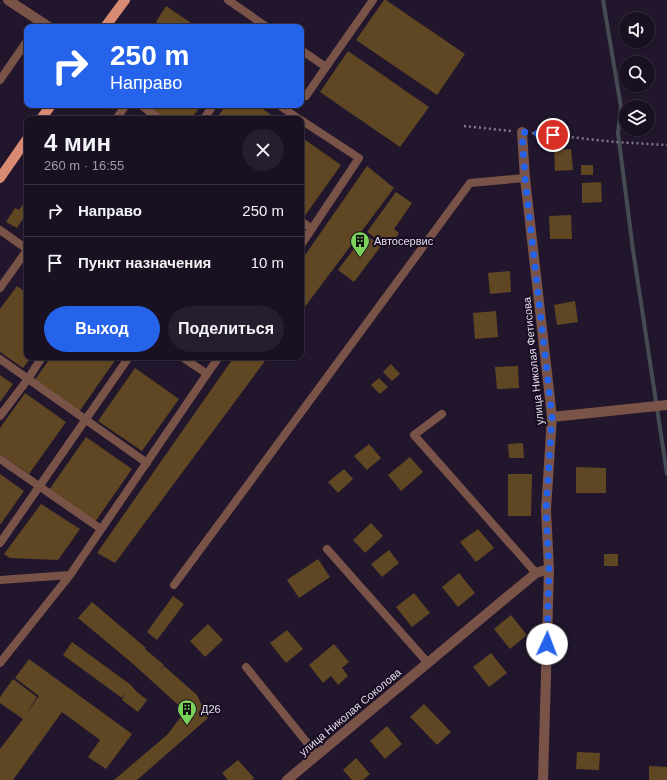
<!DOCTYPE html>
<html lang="ru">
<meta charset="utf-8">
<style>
body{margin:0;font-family:Arial,sans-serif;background:#261e2e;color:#f1f3f6;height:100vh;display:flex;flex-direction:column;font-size:15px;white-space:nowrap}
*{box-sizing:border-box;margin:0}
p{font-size:13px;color:#9f9da5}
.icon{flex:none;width:22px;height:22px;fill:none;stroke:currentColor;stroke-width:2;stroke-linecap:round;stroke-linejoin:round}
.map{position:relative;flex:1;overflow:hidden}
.side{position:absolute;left:24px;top:116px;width:280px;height:244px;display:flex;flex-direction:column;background:#191021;border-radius:8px;box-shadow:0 1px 3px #0004,0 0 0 1px #37303f}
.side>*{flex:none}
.hud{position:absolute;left:24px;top:24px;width:280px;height:84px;border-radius:8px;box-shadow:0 1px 3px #0004,0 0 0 1px #37303f;background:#2563eb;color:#fff;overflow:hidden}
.buttons{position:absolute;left:619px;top:12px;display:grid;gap:8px}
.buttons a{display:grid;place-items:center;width:36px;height:36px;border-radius:50%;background:#191021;box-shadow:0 1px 3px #0004,0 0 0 1px #37303f;font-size:20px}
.pin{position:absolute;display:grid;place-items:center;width:34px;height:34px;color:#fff;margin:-17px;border:2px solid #fff;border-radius:50%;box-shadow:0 1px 4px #0007}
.me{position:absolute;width:44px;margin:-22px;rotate:2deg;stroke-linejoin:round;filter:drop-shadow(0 0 3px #0008)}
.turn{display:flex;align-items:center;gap:14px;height:84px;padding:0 20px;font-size:18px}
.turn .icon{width:52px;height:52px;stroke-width:2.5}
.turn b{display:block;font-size:28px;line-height:34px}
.round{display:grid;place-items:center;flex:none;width:42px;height:42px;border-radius:21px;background:#261e2e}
.headline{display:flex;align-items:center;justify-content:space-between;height:68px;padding:0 20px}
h1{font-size:24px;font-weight:600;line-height:30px}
.action{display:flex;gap:8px;margin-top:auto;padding:8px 20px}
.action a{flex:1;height:46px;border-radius:24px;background:#2563eb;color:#fff;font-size:16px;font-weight:600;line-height:46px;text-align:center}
.action a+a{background:#261e2e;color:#f1f3f6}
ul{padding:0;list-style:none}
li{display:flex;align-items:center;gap:12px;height:52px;padding:0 20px;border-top:1px solid #37303f}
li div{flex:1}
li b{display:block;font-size:15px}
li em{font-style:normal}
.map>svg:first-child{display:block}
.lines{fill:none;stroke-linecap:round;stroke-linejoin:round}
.stream{stroke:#444b53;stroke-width:4}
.building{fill:#604723}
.path{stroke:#82798c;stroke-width:2.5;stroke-dasharray:2 3;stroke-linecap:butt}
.service{stroke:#7a5348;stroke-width:8}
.minor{stroke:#7a5348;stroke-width:10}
.primary{stroke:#d98a73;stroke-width:10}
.route{stroke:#2563eb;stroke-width:7;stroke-dasharray:0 12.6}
.labels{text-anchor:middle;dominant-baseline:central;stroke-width:4;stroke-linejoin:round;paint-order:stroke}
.poi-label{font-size:11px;fill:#e4ddec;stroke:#180d22;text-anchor:start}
.street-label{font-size:11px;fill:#e4ddec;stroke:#180d22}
</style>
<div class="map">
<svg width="667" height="780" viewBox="0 0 667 780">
<rect width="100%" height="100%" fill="#21162c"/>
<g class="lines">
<!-- stream -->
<path class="stream" d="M603 0 621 107 618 133 633 250 667 474"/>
</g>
<!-- building -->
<path class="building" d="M384 0H386L465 54 437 95 356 40Z
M166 6 197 27H178L176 26 175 27H163L156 22Z
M348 51 429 107 400 147 320 92Z
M104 105H115L112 110Z
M146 105H201L191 119H166Z
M226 105H257L277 119H216Z
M301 137 341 165 304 217 301 215Z
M571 149 573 170 555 171 554 150Z
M581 165H593V175H581Z
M367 166 394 188 301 312V261Z
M601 182 602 202 582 203V183Z
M396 192 412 203 394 229 399 233 389 248 367 232Z
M27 198V215L26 214 17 228 6 222 15 208 19 210Z
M571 215 572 239H550L549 216Z
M365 234 381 246 354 282 338 270Z
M510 271 511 292 490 294 488 273Z
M17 286 27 293V357H31L23 368 0 352V309Z
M575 301 578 322 557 325 554 305Z
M496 311 498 337 475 339 473 313Z
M51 357H114L116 359 79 412 34 381Z
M234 357H268L115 563 97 553Z
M391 364 400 374 392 381 383 372Z
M518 366 519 388 497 389 495 367Z
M135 368 179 399 142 451 98 421Z
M0 375 13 384 0 402Z
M379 378 388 387 380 394 371 385Z
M25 393 66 422 29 474 0 454V428Z
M86 437 132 469 95 522 49 490Z
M523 443 524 458H509L508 444Z
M369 444 381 458 367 470 354 456Z
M410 457 423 472 401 491 388 475Z
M576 467 606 468V493H576Z
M344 469 353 479 338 493 328 482Z
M0 474 24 491 0 525Z
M508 474H532L531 516H508Z
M41 504 80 529 58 560 10 558 4 554Z
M371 523 383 536 365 553 353 540Z
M478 529 494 548 476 562 460 542Z
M389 550 399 563 382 577 371 564Z
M604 554H618V566H604Z
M318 559 330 577 299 598 287 580Z
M459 573 475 593 458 607 442 587Z
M414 593 430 613 412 627 396 607Z
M173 596 184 604 157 640 147 632Z
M92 602 146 648 145 649 164 665 157 673 164 666 197 695 208 718 137 780H114L168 734 185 711 132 663 78 618Z
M511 615 527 635 510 649 494 629Z
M208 624 223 640 205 657 190 641Z
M287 630 303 649 286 663 270 643Z
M72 642 131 685 136 691 147 700 138 712 122 700 126 693 122 698 63 655Z
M334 644 349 662 342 668 348 676 338 685 331 676 323 683 309 665Z
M491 653 507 673 489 687 473 667Z
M29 659 132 734 106 769 88 757 100 740 62 712 13 780H0V749L23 719 0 703V697L13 679 37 697 24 717 39 696 15 678Z
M424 704 451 732 437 745 410 717Z
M387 726 402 744 385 759 370 741Z
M577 752 600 753 599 770 576 769Z
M356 758 370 774 363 780H352L343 770Z
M238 760 254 778 252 780H228L222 773Z
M649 766 667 767V780H649Z"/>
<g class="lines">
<!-- path -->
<path class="path" d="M464 126 511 131
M532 133 615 142 667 145"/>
<!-- service -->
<path class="service" d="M228 0 267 27
M301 50 326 67 373 0
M0 80 27 41
M306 96 326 67
M141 105 159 119
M279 105 299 119
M116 119 126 105
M204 119 213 105
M301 120 359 158 301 245
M301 221 312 229
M0 230 27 249
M0 288 27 250
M0 359 147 463
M207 374 219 357
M442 414 414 435 536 573
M0 416 28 379 42 357
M0 459 101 529
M0 543 129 357
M327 549 428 663
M0 580 70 575
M174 585 470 183 525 178
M0 663 70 575 207 374 182 357
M246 667 317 755"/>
<!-- minor -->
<path class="minor" d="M8 0 49 27
M522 132 525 178 552 417 546 510 549 569 543 780
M552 417 667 405
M287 780 536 573 549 569"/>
<!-- primary -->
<path class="primary" d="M105 27 125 0
M41 119 51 105
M0 178 27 139"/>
</g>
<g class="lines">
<!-- route -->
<path class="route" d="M547 644 549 568 546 510 552 417 525 178 522 132 553 135"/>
</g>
<!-- icons -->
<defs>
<g id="building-pin" transform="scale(1)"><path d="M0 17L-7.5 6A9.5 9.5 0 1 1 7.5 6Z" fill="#79d158" stroke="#180d22"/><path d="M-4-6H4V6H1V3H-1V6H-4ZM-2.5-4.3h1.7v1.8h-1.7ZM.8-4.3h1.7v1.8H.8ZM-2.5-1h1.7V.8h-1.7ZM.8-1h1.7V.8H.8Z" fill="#111"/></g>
</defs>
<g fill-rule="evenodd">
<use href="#building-pin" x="360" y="241"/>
<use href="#building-pin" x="187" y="709"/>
</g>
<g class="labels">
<!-- poi labels -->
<g class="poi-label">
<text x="374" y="241">Автосервис</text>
<text x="201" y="709">Д26</text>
</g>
<!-- street labels -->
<g class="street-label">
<text transform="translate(533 361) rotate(-96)">улица Николая Фетисова</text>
<text transform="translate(350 712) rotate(-40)">улица Николая Соколова</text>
</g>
</g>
</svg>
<div class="buttons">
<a><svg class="icon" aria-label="sound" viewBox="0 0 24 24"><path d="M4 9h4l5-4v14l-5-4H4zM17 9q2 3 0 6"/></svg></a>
<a><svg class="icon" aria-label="search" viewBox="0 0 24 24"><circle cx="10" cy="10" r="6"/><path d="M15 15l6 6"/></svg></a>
<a><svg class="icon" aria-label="layers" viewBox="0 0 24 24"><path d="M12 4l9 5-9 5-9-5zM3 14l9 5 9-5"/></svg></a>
</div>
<div class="pin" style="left:553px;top:135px;background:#d93025"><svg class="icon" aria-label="arrive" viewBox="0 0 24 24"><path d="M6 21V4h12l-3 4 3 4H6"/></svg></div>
<svg class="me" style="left:547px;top:644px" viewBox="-20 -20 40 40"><circle r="19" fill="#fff"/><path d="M0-13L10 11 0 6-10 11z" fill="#2563eb"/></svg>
<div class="hud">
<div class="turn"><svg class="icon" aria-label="right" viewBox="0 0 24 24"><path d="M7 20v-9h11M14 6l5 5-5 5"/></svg><div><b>250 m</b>Направо</div></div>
</div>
<section class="side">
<div class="headline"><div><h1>4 мин</h1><p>260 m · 16:55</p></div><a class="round"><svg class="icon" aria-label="close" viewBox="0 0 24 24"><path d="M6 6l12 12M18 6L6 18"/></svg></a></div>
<ul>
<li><svg class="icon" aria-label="right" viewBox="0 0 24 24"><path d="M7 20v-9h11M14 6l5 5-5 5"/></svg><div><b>Направо</b></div><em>250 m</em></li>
<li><svg class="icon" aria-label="arrive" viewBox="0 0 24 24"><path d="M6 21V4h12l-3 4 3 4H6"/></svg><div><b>Пункт назначения</b></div><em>10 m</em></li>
</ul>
<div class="action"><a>Выход</a><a>Поделиться</a></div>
</section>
</div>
